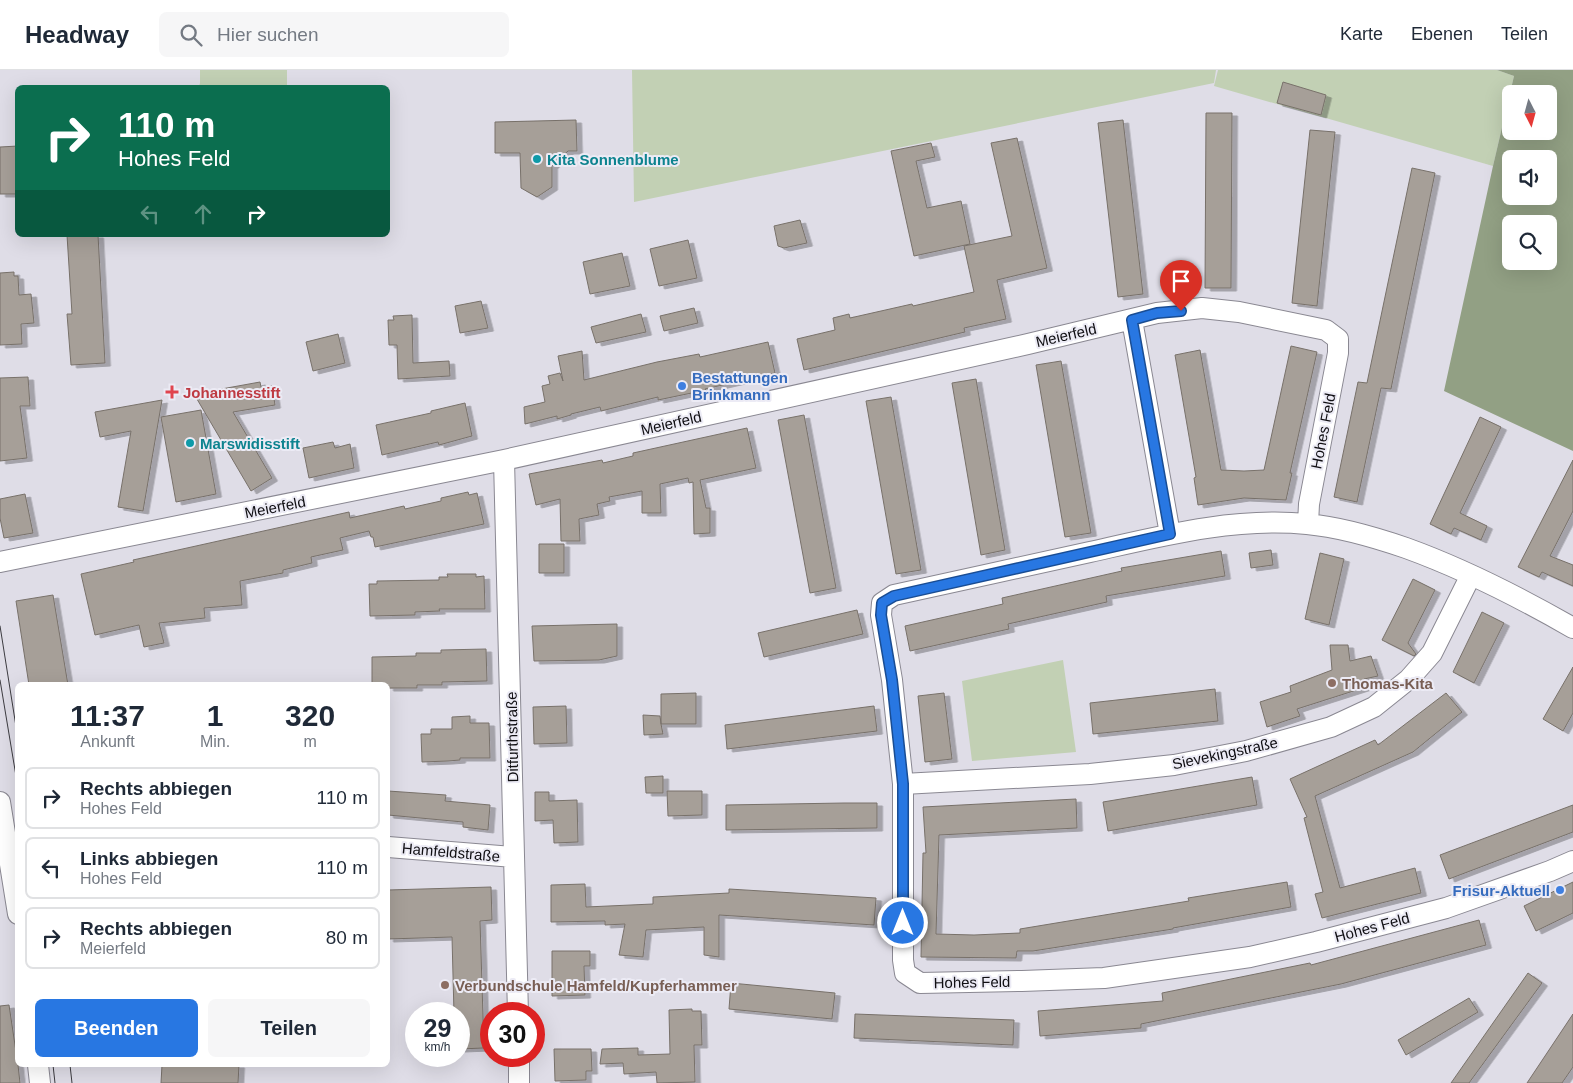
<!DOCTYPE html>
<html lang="de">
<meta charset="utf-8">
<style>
body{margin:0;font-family:Helvetica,sans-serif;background:#f6f6f7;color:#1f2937;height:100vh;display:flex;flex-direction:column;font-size:19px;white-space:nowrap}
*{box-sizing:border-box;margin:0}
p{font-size:16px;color:#747a83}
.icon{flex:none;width:28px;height:28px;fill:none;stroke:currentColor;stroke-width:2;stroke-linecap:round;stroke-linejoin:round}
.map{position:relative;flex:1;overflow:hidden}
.details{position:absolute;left:15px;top:612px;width:375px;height:385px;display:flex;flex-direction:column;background:#fff;border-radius:8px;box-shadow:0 5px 20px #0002}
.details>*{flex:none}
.top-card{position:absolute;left:15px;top:15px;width:375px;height:152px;border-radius:8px;box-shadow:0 5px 20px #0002;background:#0b6e4f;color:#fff;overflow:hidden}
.needle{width:32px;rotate:174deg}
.fabs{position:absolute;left:1502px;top:15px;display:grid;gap:10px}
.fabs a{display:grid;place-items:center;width:55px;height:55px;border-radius:8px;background:#fff;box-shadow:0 5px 20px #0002;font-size:25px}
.speed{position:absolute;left:405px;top:932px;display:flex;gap:10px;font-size:25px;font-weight:700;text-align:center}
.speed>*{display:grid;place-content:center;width:65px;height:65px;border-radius:50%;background:#fff;box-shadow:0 5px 20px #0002;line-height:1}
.speed small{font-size:12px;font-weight:400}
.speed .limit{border:8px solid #d22;background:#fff;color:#111}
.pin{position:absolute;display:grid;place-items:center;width:42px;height:42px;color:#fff;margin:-51px -21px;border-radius:50% 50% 50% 0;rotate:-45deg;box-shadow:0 0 5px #0007}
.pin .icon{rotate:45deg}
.me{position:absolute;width:55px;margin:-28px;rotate:0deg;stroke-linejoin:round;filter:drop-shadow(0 0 4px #0008)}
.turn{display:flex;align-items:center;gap:18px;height:105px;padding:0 20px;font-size:22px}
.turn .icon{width:65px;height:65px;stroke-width:2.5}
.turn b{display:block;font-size:35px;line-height:42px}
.lanes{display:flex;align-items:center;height:48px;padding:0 20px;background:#0003;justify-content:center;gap:25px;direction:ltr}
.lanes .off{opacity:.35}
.eta{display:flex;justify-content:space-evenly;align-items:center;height:85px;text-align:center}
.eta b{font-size:30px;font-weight:800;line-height:35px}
.action{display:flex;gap:10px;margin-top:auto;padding:10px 20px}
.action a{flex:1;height:58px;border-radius:8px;background:#2877e2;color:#fff;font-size:20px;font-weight:800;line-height:58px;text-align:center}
.action a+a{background:#f6f6f7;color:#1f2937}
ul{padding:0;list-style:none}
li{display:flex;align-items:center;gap:15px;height:62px;margin:0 10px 8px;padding:0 10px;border:2px solid #e0e1e3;border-radius:8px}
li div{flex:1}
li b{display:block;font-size:19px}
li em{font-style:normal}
header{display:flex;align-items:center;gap:30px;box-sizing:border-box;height:70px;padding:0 25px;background:#fff;border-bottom:1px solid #e0e1e3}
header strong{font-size:24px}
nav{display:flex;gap:28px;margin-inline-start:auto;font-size:18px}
.search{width:350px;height:45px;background:#f6f6f7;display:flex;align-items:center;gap:12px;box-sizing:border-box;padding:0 18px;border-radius:8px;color:#747a83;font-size:19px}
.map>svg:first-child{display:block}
.green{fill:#c2d0b4}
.forest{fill:#92a084;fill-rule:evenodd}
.building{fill:#a69f98;stroke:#78716a;filter:url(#shadow)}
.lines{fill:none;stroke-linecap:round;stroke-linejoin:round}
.street-casing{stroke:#8a8892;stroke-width:22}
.street{stroke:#fff;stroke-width:20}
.tram{stroke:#3c3b40;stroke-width:1}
.route-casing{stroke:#1a4d93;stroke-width:12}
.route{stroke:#2877e2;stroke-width:9}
.culture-dot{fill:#0f9aa8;stroke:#ecebf5;stroke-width:2}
.shop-dot{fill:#3f7fe0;stroke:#ecebf5;stroke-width:2}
.health-dot{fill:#e0444e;stroke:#ecebf5;stroke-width:2}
.education-dot{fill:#8d6e63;stroke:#ecebf5;stroke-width:2}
.labels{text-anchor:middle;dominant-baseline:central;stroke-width:4;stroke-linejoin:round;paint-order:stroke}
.culture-label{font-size:15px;font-weight:bold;fill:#0d838f;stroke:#ecebf5;text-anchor:start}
.street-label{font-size:15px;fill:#100f13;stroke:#ecebf5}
.shop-label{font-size:15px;font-weight:bold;fill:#366cbe;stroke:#ecebf5;text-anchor:start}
.health-label{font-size:15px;font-weight:bold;fill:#be3a42;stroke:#ecebf5;text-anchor:start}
.education-label{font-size:15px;font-weight:bold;fill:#785e54;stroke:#ecebf5;text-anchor:start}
</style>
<header>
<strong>Headway</strong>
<div class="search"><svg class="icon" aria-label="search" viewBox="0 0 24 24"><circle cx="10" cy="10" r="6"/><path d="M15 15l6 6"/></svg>Hier suchen</div>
<nav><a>Karte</a><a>Ebenen</a><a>Teilen</a></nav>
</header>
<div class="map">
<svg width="1573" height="1013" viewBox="0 0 1573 1013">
<defs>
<filter id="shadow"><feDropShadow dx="5.5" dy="3" stdDeviation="0" flood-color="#0004"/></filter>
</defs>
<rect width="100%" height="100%" fill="#dfdde7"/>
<!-- green -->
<path class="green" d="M200 0H287V17H199L200 13Z
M632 0H1216L1214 13 634 132Z
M1218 0H1497L1514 6 1493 96 1214 16Z
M1063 590 1076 682 972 691 962 611Z"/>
<!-- forest -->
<path class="forest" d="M1497 0H1573V381L1444 321 1493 96 1514 6ZM1511 24H1549V61H1511ZM1511 89H1549V126H1511ZM1511 154H1549V191H1511Z"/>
<!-- building -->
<path class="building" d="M1283 12 1326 25 1321 45 1277 33Z
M1206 43H1232L1231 218H1205Z
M576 50 577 81H568L552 96V117L537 127 521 118 520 83H495V52Z
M1123 50 1143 224 1118 227 1098 53Z
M1310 60 1335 62 1317 236 1292 233Z
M1017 68 1047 198 997 210 1006 249 964 258 965 262 804 300 797 269 835 260 833 248 849 244 850 248 912 234 913 236 974 222 964 176 1012 166 991 73Z
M931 73 935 87 916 91 927 138 961 131 970 174 914 186 891 81Z
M18 76 17 124H0V77Z
M1412 98 1435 103 1391 319 1381 318 1357 432 1334 427 1358 312 1367 313Z
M800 150 807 173 784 178 778 176 774 156Z
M67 165H98L105 293 71 295 67 244H72Z
M688 170 697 208 659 216 650 179Z
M622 183 630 216 590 224 583 192Z
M14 202V206H18L19 225 31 224 34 253 21 254 22 274 0 275V203Z
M481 231 488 258 460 263 455 236Z
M694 238 698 253 664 261 660 246Z
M641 244 646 262 596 273 591 257Z
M412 245 413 293 449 291 450 306 398 309 397 275H389L388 250H394L393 246Z
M338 264 345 293 313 301 306 272Z
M768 272 775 303 705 319 706 320 658 330V327L601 341 600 337 571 344V345L557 349V346L525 354 524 337 545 332 542 316 550 314 548 306 560 303 563 311 558 286 582 281 584 310 657 292 699 284 700 287Z
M1291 276 1317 282 1290 403H1292L1286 430 1244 428 1198 435 1194 408 1196 407 1175 285 1200 280 1221 400 1244 401 1264 400Z
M1061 291 1091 463 1065 467 1036 295Z
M28 307 30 336H20L27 388 0 391V308Z
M976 309 1005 480 981 485 952 313Z
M260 312 261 317 272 316 275 335 233 342 272 408 251 421 194 324Z
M891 327 921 500 896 504 866 331Z
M162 330 143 441 118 437 131 361 100 367 95 342Z
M465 333 472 366 439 375 438 372 382 385 376 355 431 343V341Z
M201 340 216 424 176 432 161 347Z
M804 345 836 518 810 523 778 350Z
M1480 347 1501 357 1460 443 1487 456 1481 470 1454 458 1451 464 1430 454Z
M747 358 756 398 700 410 706 438H710V463L694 464 693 412 689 413 688 408 660 414 661 443H642V421L609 427 610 431 597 434 599 445 579 449 580 471H561L560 429 536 435 529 404 602 390 603 393 633 386V383Z
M333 372 335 378 350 374 354 398 309 408 303 378Z
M1573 390V441L1550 486 1573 495V516L1542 502 1539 507 1518 497Z
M468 422 469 425 477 423 484 454 375 477 373 467H371L369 461 340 468 343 480 311 487 312 493 283 500V503L240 511 242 535 204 538 205 548 159 553 164 573 144 577 139 555 95 565 81 504 134 492 133 490 349 442 350 448 404 436 405 439 441 431V428Z
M25 424 33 463 4 468 0 448V429Z
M539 474H564V503H539Z
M1271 480 1273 495 1251 498 1249 483Z
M1221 481 1225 506 1106 526 1107 532 1008 554 1009 559 910 581 905 556 1003 534 1002 528 1122 501 1121 498Z
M1320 483 1344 489 1329 555 1305 549Z
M447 504H476V507L484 506 485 539H439L440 541 415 542V545L370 546 369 514H377V511L439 510V507H448Z
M1413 509 1435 520 1408 573 1416 584 1414 586 1382 570Z
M53 525 68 615H29L16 531Z
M857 540 863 564 764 587 758 563Z
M1482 542 1504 553 1474 613 1453 602Z
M617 554V586L599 590 534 591 532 556Z
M1330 575H1348L1350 591 1371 586 1378 606 1364 609 1366 617 1297 639 1300 646 1267 657 1260 632 1291 622 1290 616 1332 600Z
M486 579 487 611 442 612V615H417V618H388V615H372V587L416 586V583H441V580Z
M1573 597V643L1563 661 1543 649Z
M1215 619 1218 651 1093 664 1090 633Z
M696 623V654H661L663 664 644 665 643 645 660 646 661 654V624Z
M944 623 952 689 925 692 918 626Z
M1446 623 1462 642 1413 682 1315 726 1340 818 1415 798 1421 823 1322 848 1315 824 1323 822 1304 748 1307 747 1290 709 1375 670 1378 675Z
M566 636 567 673 534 674 533 637Z
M874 636 877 661 727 679 725 655Z
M470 646V653H489L490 688H460V690L448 691 422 692 421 664H431V659H452V647Z
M663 706V723H646L645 707Z
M1252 707 1257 735 1108 761 1103 732Z
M388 721 446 725 445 731 490 735 488 760 463 757V752L388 745Z
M667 721H702V745L668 746Z
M535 722H549V731L577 730 578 772 554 773 553 750 535 751Z
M1076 729 1077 758 939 765 936 864 974 865 1020 863V859L1189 831 1188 828 1287 812 1291 837 1173 858V859L1033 881H1017L1016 888 921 887 923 783H926L923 737Z
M844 733H877V758L726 760V735Z
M1573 735V762L1449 809 1440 785Z
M1573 812V843L1536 861 1524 836Z
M585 814 586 837 653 834V827L729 823V819L876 828 874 855 719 845V887L704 885V857L646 860 643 887 619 885 625 854 605 855V851L551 852V815Z
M491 817 492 850 480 851 484 978 459 979V944H454L452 867 388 869V820Z
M1479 850 1486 875 1341 914 1141 954V958L1040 966 1038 941 1163 931 1162 923 1310 893 1311 895Z
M552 881H590V896H584L585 925 552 926Z
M1528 903 1542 913 1469 1013H1451Z
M731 913 835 923 832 949 729 939Z
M1469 928 1478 942 1406 985 1398 970Z
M9 935 18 995 20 1013H0V936Z
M692 939V941H701L702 975H694L695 1012 657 1013 656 1002 624 1004 623 993 600 994 602 979 638 978V985L670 984 669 940Z
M855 944 1014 950 1013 975 854 968Z
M1573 944V997L1562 1013H1527Z
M554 979H591L592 1001H586V1010L555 1011Z
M162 995H239L238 1013H161Z"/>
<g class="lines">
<!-- street casing -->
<g class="street-casing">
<path id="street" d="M1132 250 1170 464
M504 390 518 944
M0 492 504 390 1028 274 1157 243 1202 238 1239 242 1326 260 1338 269V283L1309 434 1308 454
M1573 558C1519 527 1464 499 1406 478 1374 467 1340 457 1307 454 1233 447 1161 466 1090 482 1025 496 959 511 894 525L882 533 881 545 892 610 903 714V890L905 903 920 913 1022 911 1104 908 1250 887 1316 872 1446 838 1550 801 1573 791
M903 714 1090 704 1174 695 1246 681 1331 657 1374 637 1409 609 1432 583 1471 505
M0 732 18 844
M388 777 514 787
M519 986V1013
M38 995 40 1013"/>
</g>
<!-- street -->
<use href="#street" class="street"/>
<!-- tram -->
<path class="tram" d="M0 556 18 669
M0 610 18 718
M53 995 55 1013
M70 995 72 1013"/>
</g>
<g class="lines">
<!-- route casing -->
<g class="route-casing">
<path id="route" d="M903 853V714L892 610 881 545 882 533 894 526 1170 464 1132 250 1157 243 1181 241"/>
</g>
<!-- route -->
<use href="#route" class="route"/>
</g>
<!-- markers -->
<g class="culture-dot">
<circle cx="537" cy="89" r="5"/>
<circle cx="190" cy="373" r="5"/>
</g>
<g class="shop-dot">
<circle cx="682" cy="316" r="5"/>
<circle cx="1560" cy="820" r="5"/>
</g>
<path class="health-dot" d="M169.5 314.5h5v5h5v5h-5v5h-5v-5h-5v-5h5z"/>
<g class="education-dot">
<circle cx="1332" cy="613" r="5"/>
<circle cx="445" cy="915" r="5"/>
</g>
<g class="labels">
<!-- culture labels -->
<g class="culture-label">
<text x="547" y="89">Kita Sonnenblume</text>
<text x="200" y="373">Marswidisstift</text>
</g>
<!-- street labels -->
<g class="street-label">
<text transform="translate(1066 265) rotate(-13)">Meierfeld</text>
<text transform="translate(671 353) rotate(-13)">Meierfeld</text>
<text transform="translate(1323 361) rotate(-79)">Hohes Feld</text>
<text transform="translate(275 437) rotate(-11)">Meierfeld</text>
<text transform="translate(512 667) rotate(-91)">Ditfurthstraße</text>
<text transform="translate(1225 683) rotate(-12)">Sievekingstraße</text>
<text transform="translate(451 782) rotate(5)">Hamfeldstraße</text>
<text transform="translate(1372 857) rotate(-15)">Hohes Feld</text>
<text transform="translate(972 912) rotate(-1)">Hohes Feld</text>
</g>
<!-- shop labels -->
<g class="shop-label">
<text x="692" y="307">Bestattungen<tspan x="692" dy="17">Brinkmann</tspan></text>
<text x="1550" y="820" text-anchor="end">Frisur-Aktuell</text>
</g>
<!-- health labels -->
<g class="health-label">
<text x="183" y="322">Johannesstift</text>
</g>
<!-- education labels -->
<g class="education-label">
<text x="1342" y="613">Thomas-Kita</text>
<text x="455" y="915">Verbundschule Hamfeld/Kupferhammer</text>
</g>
</g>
</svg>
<div class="fabs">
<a><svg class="needle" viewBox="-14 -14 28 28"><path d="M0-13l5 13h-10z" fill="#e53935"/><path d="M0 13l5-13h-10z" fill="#747a83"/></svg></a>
<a><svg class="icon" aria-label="sound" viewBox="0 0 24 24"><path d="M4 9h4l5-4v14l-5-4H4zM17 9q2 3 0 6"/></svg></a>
<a><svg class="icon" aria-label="search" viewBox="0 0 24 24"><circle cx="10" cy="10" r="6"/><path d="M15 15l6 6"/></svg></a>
</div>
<div class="speed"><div>29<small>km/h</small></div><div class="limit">30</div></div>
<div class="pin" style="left:1181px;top:241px;background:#d93025"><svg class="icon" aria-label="arrive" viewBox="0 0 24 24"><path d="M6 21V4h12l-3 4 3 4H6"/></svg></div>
<svg class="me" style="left:903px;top:853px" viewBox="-20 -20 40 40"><circle r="17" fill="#2877e2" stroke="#fff" stroke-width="3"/><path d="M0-11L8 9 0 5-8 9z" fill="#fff"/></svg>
<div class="top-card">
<div class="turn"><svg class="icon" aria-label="right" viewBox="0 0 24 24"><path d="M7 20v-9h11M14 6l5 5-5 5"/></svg><div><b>110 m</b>Hohes Feld</div></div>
<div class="lanes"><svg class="icon off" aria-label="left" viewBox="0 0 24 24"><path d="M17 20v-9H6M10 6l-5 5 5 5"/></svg><svg class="icon off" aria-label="ahead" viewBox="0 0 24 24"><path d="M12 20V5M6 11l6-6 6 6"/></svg><svg class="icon" aria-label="right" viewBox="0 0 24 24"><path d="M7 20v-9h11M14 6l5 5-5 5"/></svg></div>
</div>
<section class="details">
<div class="eta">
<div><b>11:37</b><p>Ankunft</p></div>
<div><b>1</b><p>Min.</p></div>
<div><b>320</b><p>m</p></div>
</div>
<ul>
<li><svg class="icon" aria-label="right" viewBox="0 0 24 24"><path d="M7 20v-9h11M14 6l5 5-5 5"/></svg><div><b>Rechts abbiegen</b><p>Hohes Feld</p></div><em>110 m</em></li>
<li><svg class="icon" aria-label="left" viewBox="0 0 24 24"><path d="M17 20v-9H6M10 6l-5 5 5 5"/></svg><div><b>Links abbiegen</b><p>Hohes Feld</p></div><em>110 m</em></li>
<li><svg class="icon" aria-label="right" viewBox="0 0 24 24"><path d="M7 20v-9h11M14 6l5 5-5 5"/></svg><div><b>Rechts abbiegen</b><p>Meierfeld</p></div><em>80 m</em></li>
</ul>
<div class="action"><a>Beenden</a><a>Teilen</a></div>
</section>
</div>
